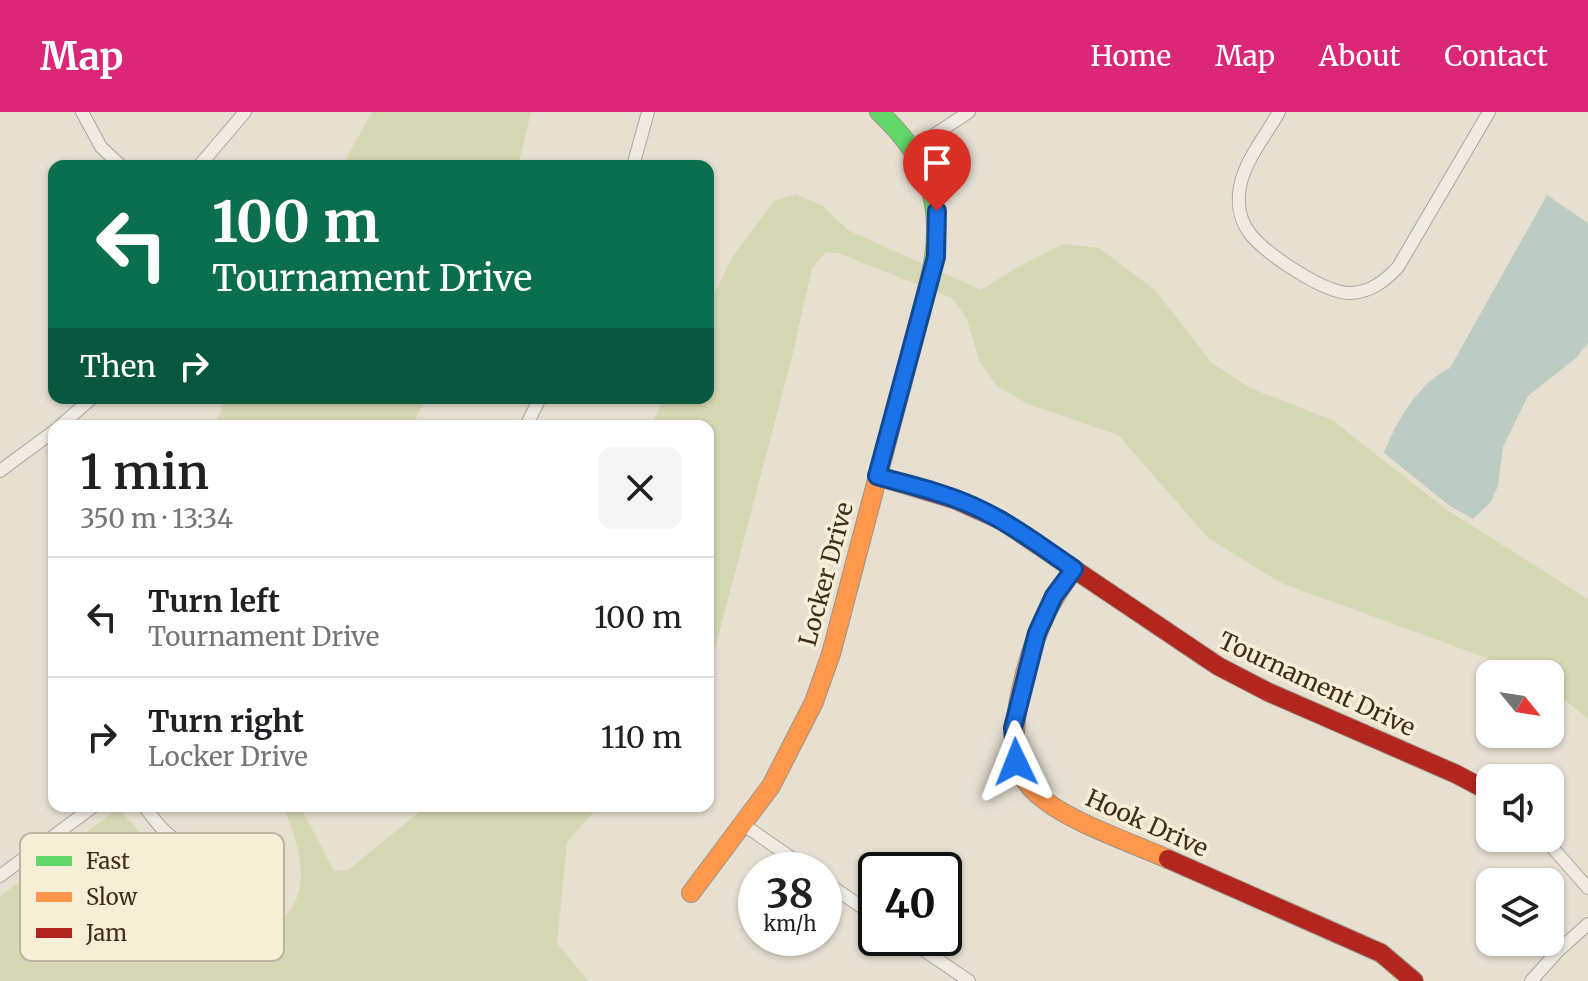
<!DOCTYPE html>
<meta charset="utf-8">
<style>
body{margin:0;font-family:Merriweather,serif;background:#f6f6f6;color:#202124;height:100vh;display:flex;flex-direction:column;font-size:30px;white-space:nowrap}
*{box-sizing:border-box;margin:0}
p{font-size:26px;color:#757577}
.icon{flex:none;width:44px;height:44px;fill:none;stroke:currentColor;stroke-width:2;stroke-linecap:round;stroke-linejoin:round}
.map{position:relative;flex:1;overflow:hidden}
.side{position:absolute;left:48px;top:308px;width:666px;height:392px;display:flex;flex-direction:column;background:#fff;border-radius:16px;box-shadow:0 2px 6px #0004}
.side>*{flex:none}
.guide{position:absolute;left:48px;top:48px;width:666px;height:244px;border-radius:16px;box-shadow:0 2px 6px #0004;background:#0b6e4f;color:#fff;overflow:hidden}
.needle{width:52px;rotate:120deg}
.controls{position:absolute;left:1476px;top:548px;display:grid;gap:16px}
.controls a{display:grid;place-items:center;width:88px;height:88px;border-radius:16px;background:#fff;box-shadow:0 2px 6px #0004;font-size:40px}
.speed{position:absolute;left:738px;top:740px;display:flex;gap:16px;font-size:40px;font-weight:700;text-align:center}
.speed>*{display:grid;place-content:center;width:104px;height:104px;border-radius:50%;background:#fff;box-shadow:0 2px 6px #0004;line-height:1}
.speed small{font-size:20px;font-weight:400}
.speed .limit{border:4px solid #111;border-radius:12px;background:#fff;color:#111}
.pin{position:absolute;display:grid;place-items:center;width:68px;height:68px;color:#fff;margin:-82px -34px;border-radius:50% 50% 50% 0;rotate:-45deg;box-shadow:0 0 8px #0007}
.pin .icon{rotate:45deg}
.me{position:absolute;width:88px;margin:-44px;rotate:358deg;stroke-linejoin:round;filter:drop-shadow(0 0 6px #0008)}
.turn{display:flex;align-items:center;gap:28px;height:168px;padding:0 32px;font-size:36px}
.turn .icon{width:104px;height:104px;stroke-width:2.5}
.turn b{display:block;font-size:56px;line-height:68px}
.then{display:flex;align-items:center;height:76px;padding:0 32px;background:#0003;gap:16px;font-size:30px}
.round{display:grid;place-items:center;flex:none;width:84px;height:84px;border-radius:16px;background:#f6f6f6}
.headline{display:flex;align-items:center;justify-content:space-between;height:136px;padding:0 32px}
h1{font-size:48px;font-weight:600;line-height:60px}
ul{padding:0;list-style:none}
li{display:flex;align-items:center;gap:24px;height:120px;padding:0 32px;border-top:2px solid #e0e0e0}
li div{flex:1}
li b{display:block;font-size:30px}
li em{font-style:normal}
header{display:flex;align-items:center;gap:48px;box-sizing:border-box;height:112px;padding:0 40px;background:#db2777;color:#fff}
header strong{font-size:38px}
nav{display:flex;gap:44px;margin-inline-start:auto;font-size:28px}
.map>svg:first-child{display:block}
.green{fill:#d6d7b3}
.water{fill:#bcccc2}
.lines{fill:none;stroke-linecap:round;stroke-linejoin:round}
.street-casing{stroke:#ada599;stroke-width:14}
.fast-casing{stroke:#9c958a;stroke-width:20}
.slow-casing{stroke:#9c958a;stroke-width:20}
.jam-casing{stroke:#9c958a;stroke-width:20}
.street{stroke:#efebe3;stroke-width:12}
.fast{stroke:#63d668;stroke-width:18}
.slow{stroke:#ff974d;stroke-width:18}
.jam{stroke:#b3261e;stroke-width:18}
.route-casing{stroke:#114b97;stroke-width:20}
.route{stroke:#1a73e8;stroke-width:14}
.labels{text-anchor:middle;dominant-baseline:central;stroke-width:7;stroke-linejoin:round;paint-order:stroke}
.street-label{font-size:24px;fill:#3d2e20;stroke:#f7eed8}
.key{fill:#f7eed8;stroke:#bfb4a1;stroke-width:2}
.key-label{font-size:22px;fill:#3d2e20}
</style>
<header>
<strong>Map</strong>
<nav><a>Home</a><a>Map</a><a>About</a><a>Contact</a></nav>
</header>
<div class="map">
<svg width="1588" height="869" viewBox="0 0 1588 869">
<rect width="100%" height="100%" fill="#e7e0d1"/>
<!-- green -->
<path class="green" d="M372 0H531L518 54H342Z
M796 82 823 94 848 118 981 178 1016 156 1063 132 1099 136 1155 178 1212 251 1250 276 1332 308 1447 398 1588 487V607L1560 584 1550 578V562H1518L1484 545 1281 471 1208 426 1118 323 1028 292 998 275 979 249 967 207 952 186 838 141 826 140 812 156 793 241 708 563V314H651L664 286H708V194L733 144 774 89Z
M227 286H426L412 314H214Z
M283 694H300L334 759 348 758 427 694H599L567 730 557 831 588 869H0V784L119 696 182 771 224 793 253 824C318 799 305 747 283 694Z"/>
<!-- water -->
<path class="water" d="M1547 83 1588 111V231L1576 246 1528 284 1503 335 1498 374 1490 391 1473 407 1450 394 1384 341C1396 310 1419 270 1450 256Z"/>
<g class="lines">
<!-- street casing -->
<g class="street-casing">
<path id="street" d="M82 0 101 35 121 54
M1279 0C1265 25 1240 54 1239 83 1238 97 1242 112 1251 123 1268 143 1325 182 1351 181 1371 180 1385 169 1398 155L1489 0
M914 36 969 0
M199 54 245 0
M633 54 648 0
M60 314 92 286
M526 314 540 286
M0 359 54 319
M144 694C158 713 170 729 194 737
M744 713 809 758
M1544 726 1588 776
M0 764 94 694
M824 769 876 805
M906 826 969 869
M1531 869 1558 839 1588 812"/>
</g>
<!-- fast casing -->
<g class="fast-casing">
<path id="fast" d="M879 0C934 51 947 103 928 174"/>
</g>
<!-- slow casing -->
<g class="slow-casing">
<path id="slow" d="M1074 457C1065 470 1055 484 1048 498 1030 534 1004 619 1020 658 1024 669 1033 679 1042 686 1070 710 1132 731 1168 747
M691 781 771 674 814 590 831 542 928 174"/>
</g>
<!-- jam casing -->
<g class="jam-casing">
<path id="jam" d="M877 364 956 388 1001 408 1218 554 1268 580 1456 662 1490 680
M1168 747 1381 841 1414 869"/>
</g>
<!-- street -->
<use href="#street" class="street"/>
<!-- fast -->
<use href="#fast" class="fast"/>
<!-- slow -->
<use href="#slow" class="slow"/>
<!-- jam -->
<use href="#jam" class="jam"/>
</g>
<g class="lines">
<!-- route casing -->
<g class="route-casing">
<path id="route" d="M937 99 936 145 877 364C909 373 942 380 973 394 1009 410 1042 435 1074 457L1054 484 1037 521 1013 616 1016 650"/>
</g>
<!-- route -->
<use href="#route" class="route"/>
</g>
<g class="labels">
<!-- street labels -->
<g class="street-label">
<text transform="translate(826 462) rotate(-75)">Locker Drive</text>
<text transform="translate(1317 572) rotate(25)">Tournament Drive</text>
<text transform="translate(1147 711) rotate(24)">Hook Drive</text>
</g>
</g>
<!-- legend -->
<rect x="20" y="721" width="264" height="128" rx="12" class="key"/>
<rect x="36" y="744" width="36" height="10" fill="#63d668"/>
<rect x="36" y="780" width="36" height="10" fill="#ff974d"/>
<rect x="36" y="816" width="36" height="10" fill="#b3261e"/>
<g class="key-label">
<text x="86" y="757">Fast</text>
<text x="86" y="793">Slow</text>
<text x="86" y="829">Jam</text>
</g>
</svg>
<div class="controls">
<a><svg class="needle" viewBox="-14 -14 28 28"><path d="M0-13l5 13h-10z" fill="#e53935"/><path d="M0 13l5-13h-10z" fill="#757577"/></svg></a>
<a><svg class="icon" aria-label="sound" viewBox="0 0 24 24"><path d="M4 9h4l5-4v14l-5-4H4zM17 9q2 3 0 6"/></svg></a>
<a><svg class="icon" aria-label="layers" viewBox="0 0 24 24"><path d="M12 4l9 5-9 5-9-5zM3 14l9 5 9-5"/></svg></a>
</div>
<div class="speed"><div>38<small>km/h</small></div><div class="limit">40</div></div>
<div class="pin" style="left:937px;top:99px;background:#d93025"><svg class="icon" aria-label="arrive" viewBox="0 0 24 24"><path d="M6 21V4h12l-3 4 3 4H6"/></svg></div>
<svg class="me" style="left:1016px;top:650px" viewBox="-20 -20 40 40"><path d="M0-17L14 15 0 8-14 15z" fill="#1a73e8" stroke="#fff" stroke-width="4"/></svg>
<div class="guide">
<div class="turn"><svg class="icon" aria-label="left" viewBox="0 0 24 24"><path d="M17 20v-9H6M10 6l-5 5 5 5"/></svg><div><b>100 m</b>Tournament Drive</div></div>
<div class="then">Then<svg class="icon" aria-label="right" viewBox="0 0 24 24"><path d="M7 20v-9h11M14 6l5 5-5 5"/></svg></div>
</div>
<section class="side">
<div class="headline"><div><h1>1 min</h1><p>350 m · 13:34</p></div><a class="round"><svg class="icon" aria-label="close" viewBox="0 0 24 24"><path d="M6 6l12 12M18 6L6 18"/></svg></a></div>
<ul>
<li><svg class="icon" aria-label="left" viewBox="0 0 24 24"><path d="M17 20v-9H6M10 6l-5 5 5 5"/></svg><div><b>Turn left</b><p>Tournament Drive</p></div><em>100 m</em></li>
<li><svg class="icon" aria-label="right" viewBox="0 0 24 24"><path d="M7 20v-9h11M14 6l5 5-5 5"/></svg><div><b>Turn right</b><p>Locker Drive</p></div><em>110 m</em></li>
</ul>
</section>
</div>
